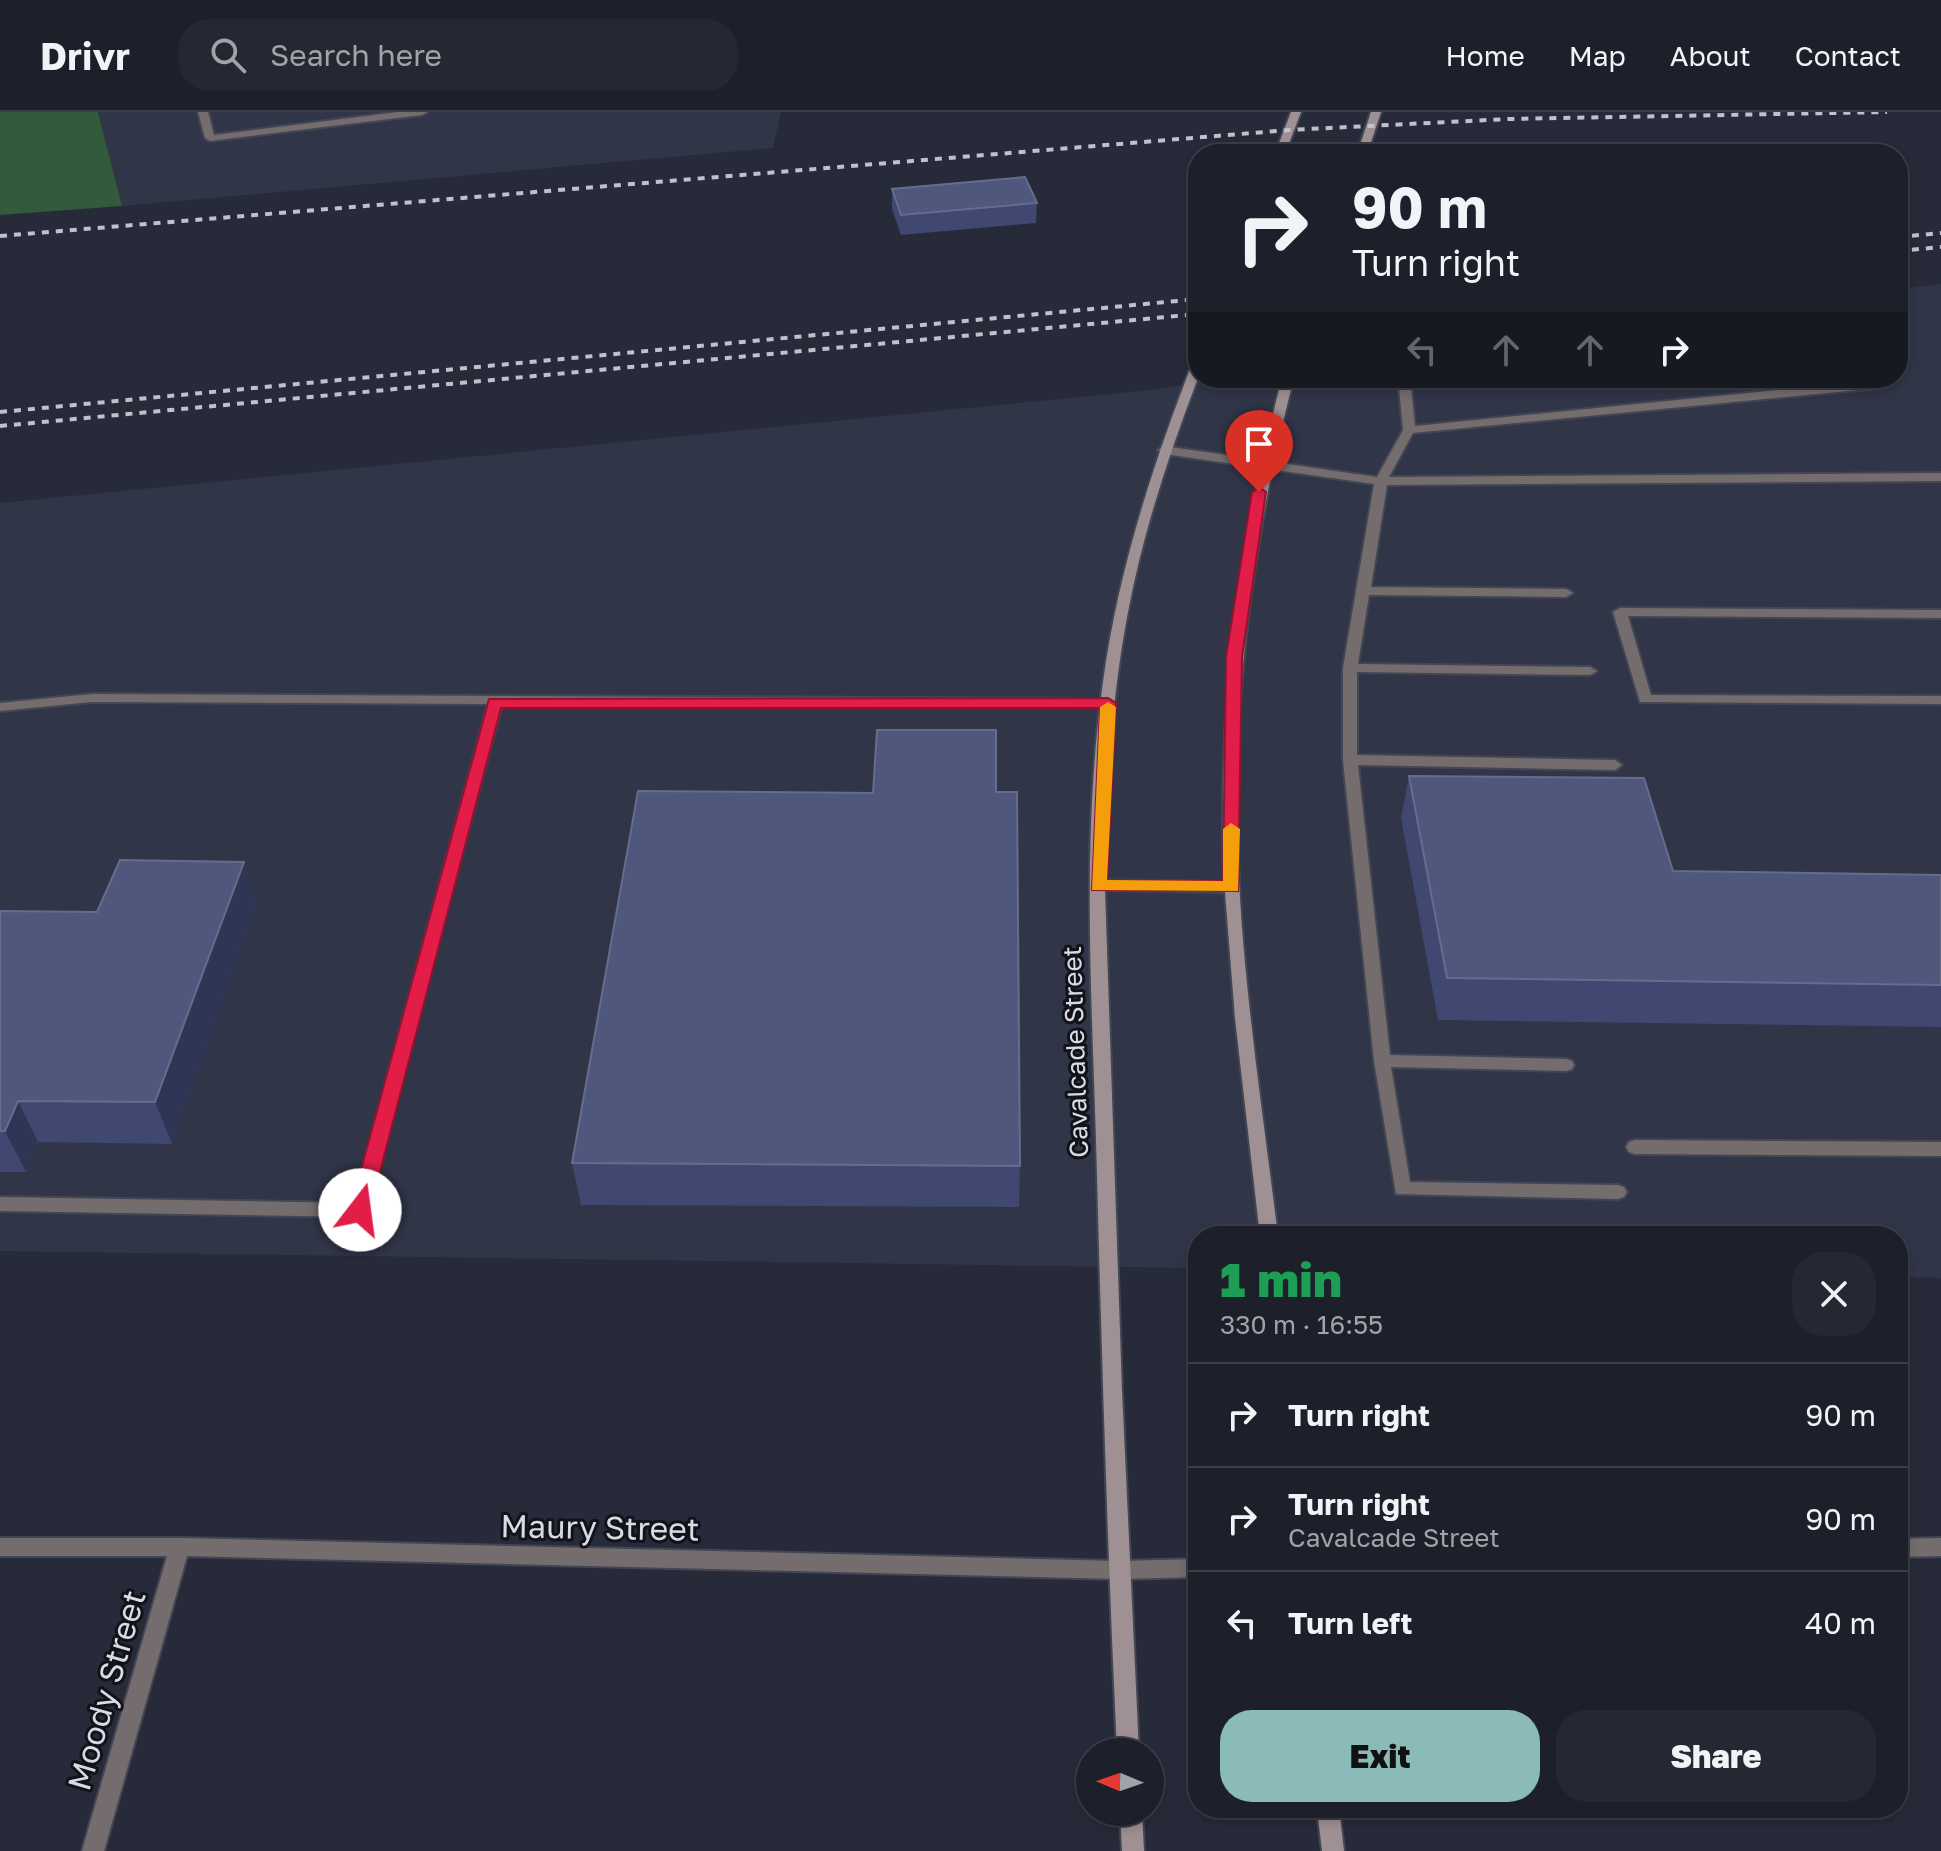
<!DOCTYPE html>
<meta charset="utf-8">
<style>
body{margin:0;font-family:"Golos Text",sans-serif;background:#252832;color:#f1f3f6;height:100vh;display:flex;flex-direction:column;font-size:30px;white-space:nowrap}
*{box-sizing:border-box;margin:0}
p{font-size:26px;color:#a0a3a8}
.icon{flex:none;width:44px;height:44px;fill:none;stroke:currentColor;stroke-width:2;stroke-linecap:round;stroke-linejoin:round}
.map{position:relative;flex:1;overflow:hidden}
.drawer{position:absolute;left:1188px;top:1114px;width:720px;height:592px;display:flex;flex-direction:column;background:#1d202a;border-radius:32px;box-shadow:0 4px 12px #0003,0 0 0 2px #3b3e47}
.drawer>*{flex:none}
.guide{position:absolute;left:1188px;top:32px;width:720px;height:244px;border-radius:32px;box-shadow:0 4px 12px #0003,0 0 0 2px #3b3e47;background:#1d202a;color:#f1f3f6;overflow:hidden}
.needle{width:52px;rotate:272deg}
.buttons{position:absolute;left:1076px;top:1626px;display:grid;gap:16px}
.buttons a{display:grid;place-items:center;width:88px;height:88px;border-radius:50%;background:#1d202a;box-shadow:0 4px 12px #0003,0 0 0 2px #3b3e47;font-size:40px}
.pin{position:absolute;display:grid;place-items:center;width:68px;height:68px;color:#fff;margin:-82px -34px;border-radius:50% 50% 50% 0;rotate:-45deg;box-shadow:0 0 8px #0007}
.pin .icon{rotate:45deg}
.me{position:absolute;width:88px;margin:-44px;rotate:15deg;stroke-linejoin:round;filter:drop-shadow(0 0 6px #0008)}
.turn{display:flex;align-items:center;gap:28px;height:168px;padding:0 32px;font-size:36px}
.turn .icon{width:104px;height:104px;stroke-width:2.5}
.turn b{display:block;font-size:56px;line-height:68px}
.lanes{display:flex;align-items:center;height:76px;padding:0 32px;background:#0003;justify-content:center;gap:40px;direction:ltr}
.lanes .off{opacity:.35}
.round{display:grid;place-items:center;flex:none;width:84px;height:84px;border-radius:32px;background:#252832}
.head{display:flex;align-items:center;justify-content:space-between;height:136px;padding:0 32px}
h1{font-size:48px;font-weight:800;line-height:60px;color:#1e9e55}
.action{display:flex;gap:16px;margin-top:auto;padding:16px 32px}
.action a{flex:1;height:92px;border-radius:32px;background:#8bbbb9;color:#111;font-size:32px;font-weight:800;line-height:92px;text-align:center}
.action a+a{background:#252832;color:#f1f3f6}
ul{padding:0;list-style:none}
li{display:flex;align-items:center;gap:24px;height:104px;padding:0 32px;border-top:2px solid #3b3e47}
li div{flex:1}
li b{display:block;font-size:30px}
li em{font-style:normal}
header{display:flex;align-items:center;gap:48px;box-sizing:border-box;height:112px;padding:0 40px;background:#1d202a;border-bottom:2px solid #3b3e47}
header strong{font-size:38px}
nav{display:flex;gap:44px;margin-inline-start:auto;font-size:28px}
.search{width:560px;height:72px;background:#252832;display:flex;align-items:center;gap:20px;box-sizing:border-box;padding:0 28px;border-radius:32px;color:#a0a3a8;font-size:30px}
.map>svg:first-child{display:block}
.built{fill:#303548}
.green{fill:#325a3b}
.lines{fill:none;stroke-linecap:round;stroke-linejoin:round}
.lane-casing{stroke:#434654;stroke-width:4}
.street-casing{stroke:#434654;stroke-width:4}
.secondary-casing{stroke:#434654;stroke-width:4}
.lane{fill:#756c6e;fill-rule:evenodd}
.street{fill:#756c6e;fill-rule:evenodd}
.secondary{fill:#9f9193;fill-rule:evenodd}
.rail{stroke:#bfc2cb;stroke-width:4;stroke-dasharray:7 7;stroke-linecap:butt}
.wall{fill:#404770}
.shaded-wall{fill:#2f3554}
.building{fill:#50577c;stroke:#666c8c;stroke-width:2}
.route{fill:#e11d48;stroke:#92132f;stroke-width:2}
.slow{fill:#f59e0b}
.labels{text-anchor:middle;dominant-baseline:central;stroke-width:6;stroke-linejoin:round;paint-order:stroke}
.street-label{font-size:26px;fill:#d9dbe4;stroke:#12131a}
.near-street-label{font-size:32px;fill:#d9dbe4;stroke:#12131a}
</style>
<header>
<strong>Drivr</strong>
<div class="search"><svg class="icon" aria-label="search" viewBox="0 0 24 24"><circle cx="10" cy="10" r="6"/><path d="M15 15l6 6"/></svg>Search here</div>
<nav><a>Home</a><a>Map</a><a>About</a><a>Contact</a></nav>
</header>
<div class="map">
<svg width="1941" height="1739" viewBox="0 0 1941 1739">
<rect width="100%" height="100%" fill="#272a38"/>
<!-- built -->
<path class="built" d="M98 0H781L773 36 122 94Z
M1941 172V1166L1898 1165V1124H1198V1156L0 1139V391L1150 278 1226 266H1898V177Z"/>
<!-- green -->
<path class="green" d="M0 0H98L122 94 0 103Z"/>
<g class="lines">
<!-- lane casing -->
<g class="lane-casing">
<path id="lane" d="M198 0H208L214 23 398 0H427L422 3 210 29 205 26Z
M1398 266H1410L1415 314 1878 268 1884 272 1878 276 1413 321 1389 365 1941 361V369L1387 373 1371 475 1566 477 1573 481 1566 485 1369 483 1358 552 1590 555 1597 559 1590 563 1357 560V643L1615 648 1622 653 1615 658 1358 653 1390 943 1566 947 1572 949 1574 953 1572 957 1566 959 1391 955 1410 1070 1618 1073 1624 1075 1627 1080 1624 1085 1618 1087 1396 1082 1374 949 1343 648V556L1374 372 1164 342 1158 338 1164 334 1377 365 1403 318Z
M1620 496 1941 498V506L1628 504 1651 583 1941 584V592L1640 590 1613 500Z
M92 582 1108 587 1115 591 1108 595 502 592 366 1103 360 1105 0 1099V1085L353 1091 488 592 92 590 0 599V591Z
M1635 1028 1941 1030V1044L1635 1042 1629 1040 1626 1035 1629 1030Z"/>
</g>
<!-- street casing -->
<g class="street-casing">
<path id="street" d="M0 1426H180L1119 1449 1198 1447V1465L1119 1467 187 1444 104 1739H82L167 1444H0Z
M1941 1426V1444L1898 1445V1427Z"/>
</g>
<!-- secondary casing -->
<g class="secondary-casing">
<path id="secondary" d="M1291 0H1301L1285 42H1275Z
M1371 0H1381L1367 42H1357Z
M1198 249V266C1169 342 1143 420 1128 500 1111 589 1106 678 1106 768L1224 770C1218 594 1237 436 1282 266H1294C1256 412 1235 558 1237 709 1239 848 1261 986 1278 1124H1260L1235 906 1225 780 1105 778 1122 1279 1139 1640H1117C1108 1448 1102 1255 1097 1063 1093 899 1080 733 1103 570 1118 460 1152 355 1192 252Z
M1317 1696H1339L1344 1739H1322Z
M1120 1700H1142L1144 1739H1122Z"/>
</g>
<!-- lane -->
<use href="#lane" class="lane"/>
<!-- street -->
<use href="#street" class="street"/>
<!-- secondary -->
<use href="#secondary" class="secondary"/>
<!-- rail -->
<path class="rail" d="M0 124 1289 18 1508 7 1887 0
M1898 125 1941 121
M1898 139 1941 135
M0 300 1198 187
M0 314 1198 202"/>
</g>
<!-- wall -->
<path class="wall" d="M892 77 1037 91 1036 111 901 123 892 97Z
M1409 664 1673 759 1941 763V915L1438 908 1401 706Z
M996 680 1020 1054 1019 1095 581 1093 572 1051 873 681Z
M244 750 257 791 172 1032 38 1030 26 1060H0V799L97 800Z"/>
<!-- shaded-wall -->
<path class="shaded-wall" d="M244 750 257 791 172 1032 155 990Z
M18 989 38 1030 26 1060 5 1019Z"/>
<!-- building -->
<path class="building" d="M1025 65 1037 91 901 103 892 77Z
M877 618H996V680H1017L1020 1054 572 1051 638 679 873 681Z
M1409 664 1644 666 1673 759 1941 763V873L1447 866Z
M120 748 244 750 155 990 18 989 5 1019H0V799L97 800Z"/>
<!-- route -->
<path class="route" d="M1259 375 1266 380 1242 545 1238 779 1092 778 1100 596H501L370 1098 367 1104H353L350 1098 489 587 1108 586 1116 591 1107 768 1223 769 1226 545 1252 380Z"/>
<!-- slow -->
<path class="slow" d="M1108 590 1116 595 1107 768 1223 769V717L1231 711 1240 717 1238 779 1092 778 1100 595Z"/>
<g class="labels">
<!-- street labels -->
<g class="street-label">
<text transform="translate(1075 940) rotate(-92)">Cavalcade Street</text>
</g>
<!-- near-street labels -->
<g class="near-street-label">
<text transform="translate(600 1415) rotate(1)">Maury Street</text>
<text transform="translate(106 1578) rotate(-74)">Moody Street</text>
</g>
</g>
</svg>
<div class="buttons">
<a><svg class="needle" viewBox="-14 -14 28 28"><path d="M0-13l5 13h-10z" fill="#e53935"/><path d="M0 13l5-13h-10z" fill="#a0a3a8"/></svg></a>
</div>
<div class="pin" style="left:1259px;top:380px;background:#d93025"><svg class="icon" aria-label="arrive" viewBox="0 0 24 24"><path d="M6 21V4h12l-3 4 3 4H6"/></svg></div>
<svg class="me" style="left:360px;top:1098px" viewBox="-20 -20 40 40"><circle r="19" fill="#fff"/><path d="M0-13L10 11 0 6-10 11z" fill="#e11d48"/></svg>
<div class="guide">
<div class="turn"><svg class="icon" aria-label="right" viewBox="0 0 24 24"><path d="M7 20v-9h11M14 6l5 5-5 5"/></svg><div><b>90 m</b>Turn right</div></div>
<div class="lanes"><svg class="icon off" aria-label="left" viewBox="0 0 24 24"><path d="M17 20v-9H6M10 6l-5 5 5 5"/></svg><svg class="icon off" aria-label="ahead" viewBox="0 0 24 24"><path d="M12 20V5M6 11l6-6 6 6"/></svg><svg class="icon off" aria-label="ahead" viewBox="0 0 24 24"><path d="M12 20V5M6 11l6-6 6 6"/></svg><svg class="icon" aria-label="right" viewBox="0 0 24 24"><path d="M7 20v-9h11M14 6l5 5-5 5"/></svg></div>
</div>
<section class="drawer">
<div class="head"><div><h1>1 min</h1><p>330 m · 16:55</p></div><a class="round"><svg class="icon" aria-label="close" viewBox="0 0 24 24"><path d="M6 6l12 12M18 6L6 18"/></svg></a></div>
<ul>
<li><svg class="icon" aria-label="right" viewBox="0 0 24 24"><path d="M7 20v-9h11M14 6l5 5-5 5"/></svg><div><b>Turn right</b></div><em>90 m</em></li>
<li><svg class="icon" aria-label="right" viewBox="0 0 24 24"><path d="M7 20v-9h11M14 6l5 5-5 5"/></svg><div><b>Turn right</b><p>Cavalcade Street</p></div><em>90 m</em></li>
<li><svg class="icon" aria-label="left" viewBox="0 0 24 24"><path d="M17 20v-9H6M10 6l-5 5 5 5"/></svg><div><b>Turn left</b></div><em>40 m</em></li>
</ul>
<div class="action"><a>Exit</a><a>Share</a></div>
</section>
</div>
